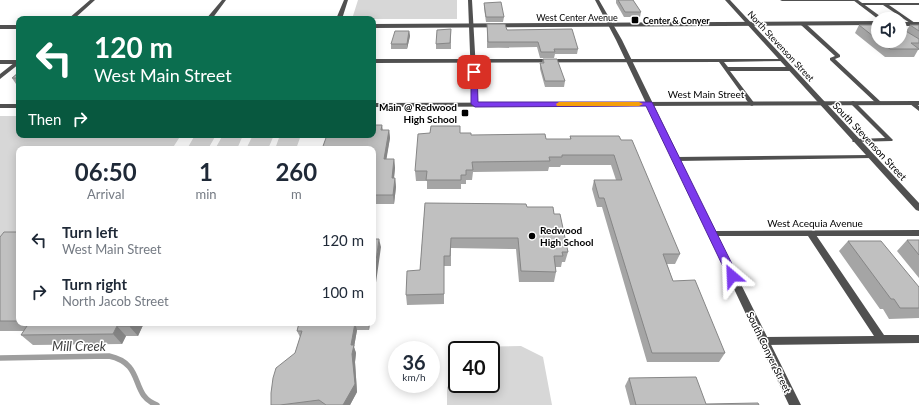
<!DOCTYPE html>
<style>
body{margin:0;font-family:Lato,sans-serif;background:#f6f6f7;color:#1f2937;height:100vh;display:flex;flex-direction:column;font-size:15px;white-space:nowrap}
*{box-sizing:border-box;margin:0}
p{font-size:13px;color:#747a83}
.icon{flex:none;width:22px;height:22px;fill:none;stroke:currentColor;stroke-width:2;stroke-linecap:round;stroke-linejoin:round}
.map{position:relative;flex:1;overflow:hidden}
.side{position:absolute;left:16px;top:146px;width:360px;height:180px;display:flex;flex-direction:column;background:#fff;border-radius:8px;box-shadow:0 2px 10px #0003}
.side>*{flex:none}
.hud{position:absolute;left:16px;top:16px;width:360px;height:122px;border-radius:8px;box-shadow:0 2px 10px #0003;background:#0b6e4f;color:#fff;overflow:hidden}
.tools{position:absolute;left:871px;top:12px;display:grid;gap:8px}
.tools a{display:grid;place-items:center;width:36px;height:36px;border-radius:50%;background:#fff;box-shadow:0 2px 10px #0003;font-size:20px}
.speed{position:absolute;left:388px;top:341px;display:flex;gap:8px;font-size:20px;font-weight:700;text-align:center}
.speed>*{display:grid;place-content:center;width:52px;height:52px;border-radius:50%;background:#fff;box-shadow:0 2px 10px #0003;line-height:1}
.speed small{font-size:10px;font-weight:400}
.speed .limit{border:2px solid #111;border-radius:6px;background:#fff;color:#111}
.pin{position:absolute;display:grid;place-items:center;width:34px;height:34px;color:#fff;margin:-17px;border-radius:8px;box-shadow:0 2px 6px #0006}
.me{position:absolute;width:44px;margin:-22px;rotate:334deg;stroke-linejoin:round;filter:drop-shadow(0 0 3px #0008)}
.turn{display:flex;align-items:center;gap:14px;height:84px;padding:0 12px;font-size:18px}
.turn .icon{width:52px;height:52px;stroke-width:2.5}
.turn b{display:block;font-size:28px;line-height:34px}
.then{display:flex;align-items:center;height:38px;padding:0 12px;background:#0003;gap:8px;font-size:15px}
.eta{display:flex;justify-content:space-evenly;align-items:center;height:68px;text-align:center}
.eta b{font-size:24px;font-weight:700;line-height:28px}
ul{padding:0;list-style:none}
li{display:flex;align-items:center;gap:12px;height:52px;padding:0 12px}
li div{flex:1}
li b{display:block;font-size:15px}
li em{font-style:normal}
.map>svg:first-child{display:block}
.green{fill:#d7d7d7}
.lines{fill:none;stroke-linecap:round;stroke-linejoin:round}
.stream{stroke:#9e9e9e;stroke-width:5.5}
.service{fill:#505050;fill-rule:evenodd}
.minor{fill:#505050;fill-rule:evenodd}
.tertiary{fill:#505050;fill-rule:evenodd}
.wall{fill:#a5a5a5}
.shaded-wall{fill:#868686}
.building{fill:#c0c0c0;stroke:#868686}
.route{fill:#7c3aed;stroke:#51269a}
.slow{fill:#f59e0b}
.poi-dot{fill:#000;stroke:#fff;stroke-width:1.5}
.labels{text-anchor:middle;dominant-baseline:central;stroke-width:3;stroke-linejoin:round;paint-order:stroke}
.far-street-label{font-size:9px;fill:#000;stroke:#fff}
.far-poi-label{font-size:9px;font-weight:bold;fill:#000;stroke:#fff;text-anchor:start}
.street-label{font-size:10px;fill:#000;stroke:#fff}
.poi-label{font-size:10px;font-weight:bold;fill:#000;stroke:#fff;text-anchor:end}
.near-water-label{font-size:13px;font-style:italic;fill:#3f3f3f;stroke:#fff}
</style>
<div class="map">
<svg width="919" height="405" viewBox="0 0 919 405">
<rect width="100%" height="100%" fill="#fff"/>
<!-- green -->
<path class="green" d="M358 0H457V19H352Z
M0 116H19V135H181L172 149H19V241H0Z
M195 135H216L208 149H187Z
M223 135H243L237 149H215Z
M253 135H274L268 149H246Z
M280 135H301L296 149H275Z
M521 346 543 357 552 405H447V387L457 381V384H491V350H462V347Z"/>
<g class="lines">
<!-- stream -->
<path class="stream" d="M0 358 109 356C146 364 129 395 157 405"/>
<!-- service -->
<path class="service" d="M780 0H858L856 1H782Z
M859 3H919V5H889L915 23V25H913L883 5H859Z
M801 23H805L840 55V57L835 59 881 102V104H877L830 60V58L835 56 801 25Z
M373 59H784V61L724 62 728 67H790L793 69 790 71H730L755 104 752 106 750 105 719 62 373 63Z
M0 60H19V64H0Z
M853 101 855 102 893 140 892 141 853 142 852 141 853 140 855 139 885 138 851 104V102Z
M912 101 919 106V111L910 104V102Z
M870 155 873 157 872 158 676 161 673 159 676 157Z
M811 231 814 232 884 335H919V343L764 345 761 344 760 341 761 338 764 337 874 336 808 236 807 234 808 232Z"/>
<!-- minor -->
<path class="minor" d="M222 0H226L212 19H206Z
M344 0H348L342 19H336Z
M468 0H472L478 105 475 107 472 105Z
M595 0H599L622 40 715 231 919 230V236H709L616 40Z
M725 0H730L919 203V211L916 210Z
M853 0H858L884 19H878Z"/>
<!-- tertiary -->
<path class="tertiary" d="M90 0H95L74 19H68Z
M878 21V25L373 28V24Z
M900 22H919V26H900Z
M0 25H19V29H0Z
M19 59V64L0 79V74Z
M919 101V105L373 107V103Z
M0 104H19V108H0Z
M712 231 715 232 716 234 801 405H789L708 234 709 232Z"/>
</g>
<!-- wall -->
<path class="wall" d="M616 0H633L641 12 640 17H624L616 3Z
M484 3 504 17 503 22H486L484 8Z
M487 24 507 30 578 49 577 54H555L554 58H540L537 47 487 48Z
M859 25H878V41H900L910 25H919V50H918L914 57H885L855 33Z
M451 29V49H436V44Z
M409 31 410 36 407 49H391V44Z
M543 59 565 81 564 87H545L540 69V63H542Z
M19 71V84H16L12 78Z
M382 125 383 130H389L390 138 386 159H394L395 168 394 178H395L396 187 394 204H373V149Z
M460 133 471 135 546 139H570V136L621 140 680 254 675 264H667L673 281 725 353 719 362H647L602 207H597L592 189 594 180H616L611 165H561L560 167H549L548 171 473 172 472 180H466V184H461V189H427V181H416L415 171Z
M425 203 527 207 554 214 568 252 565 262H562L561 267H556V272L554 282H519L516 249 451 248V266H444V304L407 305 406 295 420 270Z
M19 232V323H144L138 336H126L122 344 33 345 21 335 24 331H0V237Z
M907 240H919V278L897 251Z
M848 241 919 287V318L889 319 883 309H880L839 251Z
M299 323H370L369 330H357L354 347 356 353 355 362 357 392 350 405H271L295 353 300 337 297 331Z
M629 378 706 404 759 405H630L625 386Z"/>
<!-- shaded-wall -->
<path class="shaded-wall" d="M409 31 410 36 407 49V44Z
M389 130 390 138 385 168 384 159Z
M394 159 395 168 393 187 392 178Z
M395 178 396 187 394 204 393 195Z
M379 239 381 247 373 304V283Z
M131 323H144L138 336 129 326Z
M355 323 357 330 354 347 356 353 355 362 357 392 350 405H343L351 345Z
M368 323H370L369 330Z
M117 326 126 336 122 344 113 334Z"/>
<!-- building -->
<path class="building" d="M618 0H633L641 12H625Z
M501 2 504 17H486L484 3Z
M487 24H505L507 30 572 29 578 49H554L555 52H541L538 42H488Z
M859 25H878V40Z
M900 25H903L904 30 919 39V43H911L919 49H890L879 41H900Z
M910 25H919V31Z
M451 29 450 43 436 44 437 30Z
M395 31H409L407 44H391Z
M543 59H557L565 81H545L540 63H544Z
M19 71V78H12L17 74H16Z
M373 125H382L381 130H389L384 159H394L392 178H395L393 195H373V149H322L327 135H373Z
M431 126H460V133H471V135L545 134 546 139H571L570 136H619L621 140H632L680 254H663L673 281 695 280 725 353H652L604 198H599L594 180H622L614 155H562V157H549L550 161 472 162 473 170H466V175H461V180H426L427 171H415L418 134 430 133Z
M425 203 526 204 527 207H553L554 214H560L568 252H562L563 256H554L556 272 521 271 518 238H451L450 256H444V294L406 295 407 271 420 270Z
M4 232H19V321H0V237Z
M373 239H379L373 283Z
M907 240H919V255Z
M848 241H881L919 287V308H900L894 299H891Z
M29 323H131L129 326H117L113 334 21 335Z
M299 323H355L351 345H354L352 354 355 384 343 405H326L319 400 280 405H271V393L273 378 276 368 295 353 302 331H297Z
M696 377 706 404 758 403 759 405H636L629 378Z"/>
<!-- route -->
<path class="route" d="M471 70 477 72 478 102H652L738 276 736 279 732 280 729 279 646 106 475 107 471 104Z"/>
<!-- slow -->
<path class="slow" d="M559 102H639L643 104 639 106H557L556 104Z"/>
<!-- markers -->
<g class="poi-dot">
<rect x="631" y="16" width="8" height="8" rx="2"/>
<rect x="461" y="109" width="8" height="8" rx="2"/>
<circle cx="532" cy="236" r="4"/>
</g>
<g class="labels">
<!-- far-street labels -->
<g class="far-street-label">
<text x="577" y="17">West Center Avenue</text>
<text transform="translate(781 46) rotate(47)">North Stevenson Street</text>
</g>
<!-- far-poi labels -->
<g class="far-poi-label">
<text x="643" y="20">Center &amp; Conyer</text>
</g>
<!-- street labels -->
<g class="street-label">
<text x="706" y="94">West Main Street</text>
<text transform="translate(870 141) rotate(47)">South Stevenson Street</text>
<text x="815" y="223">West Acequia Avenue</text>
<text transform="translate(769 352) rotate(64)">South Conyer Street</text>
</g>
<!-- poi labels -->
<g class="poi-label">
<text x="457" y="107">Main @ Redwood<tspan x="457" dy="12">High School</tspan></text>
<text x="540" y="230" text-anchor="start">Redwood<tspan x="540" dy="12">High School</tspan></text>
</g>
<!-- near-water labels -->
<g class="near-water-label">
<text x="79" y="346">Mill Creek</text>
</g>
</g>
</svg>
<div class="tools">
<a><svg class="icon" aria-label="sound" viewBox="0 0 24 24"><path d="M4 9h4l5-4v14l-5-4H4zM17 9q2 3 0 6"/></svg></a>
</div>
<div class="speed"><div>36<small>km/h</small></div><div class="limit">40</div></div>
<div class="pin" style="left:474px;top:72px;background:#d93025"><svg class="icon" aria-label="arrive" viewBox="0 0 24 24"><path d="M6 21V4h12l-3 4 3 4H6"/></svg></div>
<svg class="me" style="left:732px;top:276px" viewBox="-20 -20 40 40"><path d="M0-17L14 15 0 8-14 15z" fill="#7c3aed" stroke="#fff" stroke-width="4"/></svg>
<div class="hud">
<div class="turn"><svg class="icon" aria-label="left" viewBox="0 0 24 24"><path d="M17 20v-9H6M10 6l-5 5 5 5"/></svg><div><b>120 m</b>West Main Street</div></div>
<div class="then">Then<svg class="icon" aria-label="right" viewBox="0 0 24 24"><path d="M7 20v-9h11M14 6l5 5-5 5"/></svg></div>
</div>
<section class="side">
<div class="eta">
<div><b>06:50</b><p>Arrival</p></div>
<div><b>1</b><p>min</p></div>
<div><b>260</b><p>m</p></div>
</div>
<ul>
<li><svg class="icon" aria-label="left" viewBox="0 0 24 24"><path d="M17 20v-9H6M10 6l-5 5 5 5"/></svg><div><b>Turn left</b><p>West Main Street</p></div><em>120 m</em></li>
<li><svg class="icon" aria-label="right" viewBox="0 0 24 24"><path d="M7 20v-9h11M14 6l5 5-5 5"/></svg><div><b>Turn right</b><p>North Jacob Street</p></div><em>100 m</em></li>
</ul>
</section>
</div>
